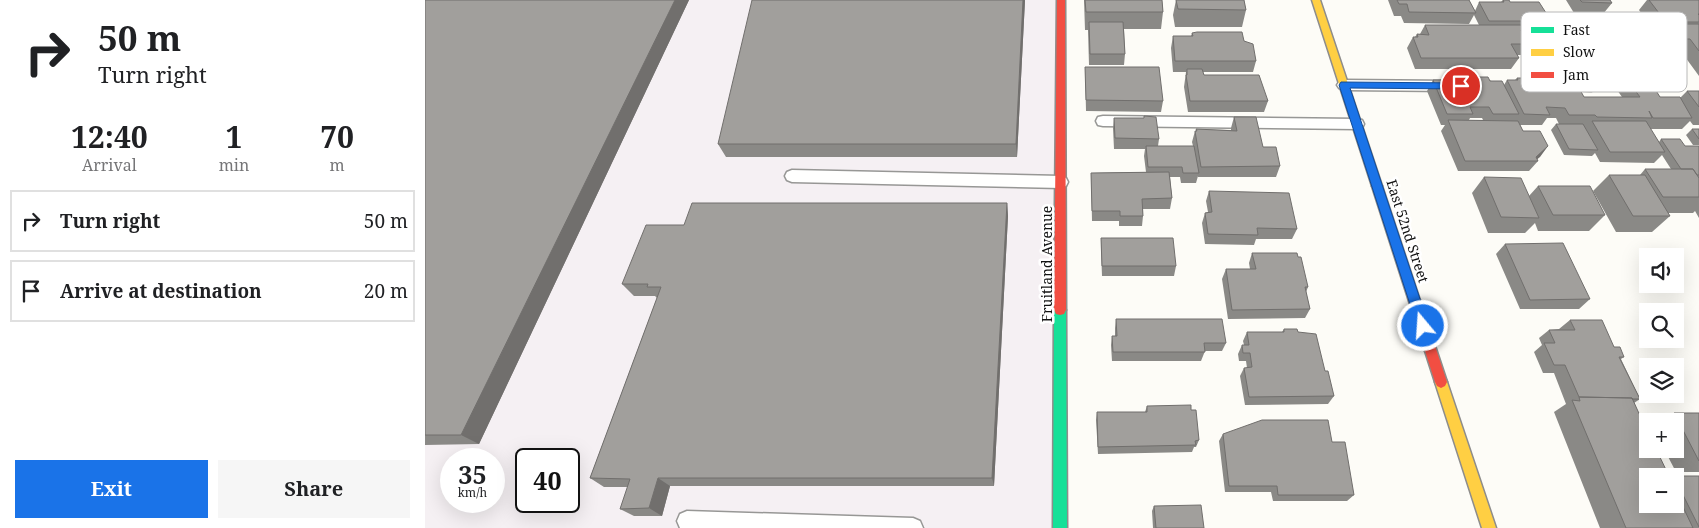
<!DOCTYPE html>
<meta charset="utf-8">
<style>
body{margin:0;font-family:"Noto Serif",serif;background:#f6f6f6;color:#202124;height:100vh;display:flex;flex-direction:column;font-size:19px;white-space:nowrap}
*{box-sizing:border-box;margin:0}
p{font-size:16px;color:#757577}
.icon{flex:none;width:28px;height:28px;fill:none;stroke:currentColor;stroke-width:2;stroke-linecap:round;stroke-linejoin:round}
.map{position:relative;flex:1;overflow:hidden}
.drawer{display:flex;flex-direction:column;background:#fff;width:425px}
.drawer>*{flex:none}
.top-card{background:#fff;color:#202124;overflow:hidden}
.tools{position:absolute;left:1214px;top:248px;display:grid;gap:10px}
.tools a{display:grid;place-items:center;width:45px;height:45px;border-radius:0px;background:#fff;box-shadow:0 5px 20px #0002;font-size:25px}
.speed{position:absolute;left:15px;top:448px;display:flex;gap:10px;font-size:25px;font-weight:700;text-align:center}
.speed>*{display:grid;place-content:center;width:65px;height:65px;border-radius:50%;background:#fff;box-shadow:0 5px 20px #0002;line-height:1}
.speed small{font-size:12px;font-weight:400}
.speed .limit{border:2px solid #111;border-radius:8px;background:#fff;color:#111}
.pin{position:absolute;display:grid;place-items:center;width:42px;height:42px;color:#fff;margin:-21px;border:2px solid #fff;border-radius:50%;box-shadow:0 1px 5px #0007}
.me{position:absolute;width:55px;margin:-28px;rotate:342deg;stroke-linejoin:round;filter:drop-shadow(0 0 4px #0008)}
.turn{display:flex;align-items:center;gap:18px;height:105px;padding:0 15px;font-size:22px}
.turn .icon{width:65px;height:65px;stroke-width:2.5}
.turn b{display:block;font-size:35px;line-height:42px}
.eta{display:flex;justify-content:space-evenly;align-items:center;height:85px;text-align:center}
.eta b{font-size:30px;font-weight:700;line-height:35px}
.button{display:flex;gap:10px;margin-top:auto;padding:10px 15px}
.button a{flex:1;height:58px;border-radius:0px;background:#1a73e8;color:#fff;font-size:20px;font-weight:700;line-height:58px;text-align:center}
.button a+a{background:#f6f6f6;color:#202124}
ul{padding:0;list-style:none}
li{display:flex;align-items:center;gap:15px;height:62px;margin:0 10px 8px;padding:0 5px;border:2px solid #e0e0e0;border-radius:0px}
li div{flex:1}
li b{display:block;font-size:19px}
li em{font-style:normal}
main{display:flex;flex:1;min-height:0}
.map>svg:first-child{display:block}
.industrial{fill:#f5f0f3;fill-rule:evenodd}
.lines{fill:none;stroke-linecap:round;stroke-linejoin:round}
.lane-casing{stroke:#979795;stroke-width:3}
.fast-casing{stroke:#8e8d8b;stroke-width:3}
.slow-casing{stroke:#8e8d8b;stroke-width:3}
.jam-casing{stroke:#8e8d8b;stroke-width:3}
.lane{fill:#fffffe;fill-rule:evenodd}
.fast{fill:#16e098;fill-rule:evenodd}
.slow{fill:#ffcf43;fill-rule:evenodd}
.jam{fill:#f24e42;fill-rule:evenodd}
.wall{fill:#8a8986;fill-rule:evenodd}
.shaded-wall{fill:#716f6d}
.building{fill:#a19f9c;stroke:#716f6d}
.route{fill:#1a73e8;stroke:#114b97}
.labels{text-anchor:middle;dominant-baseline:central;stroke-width:5;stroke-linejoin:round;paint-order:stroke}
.street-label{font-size:14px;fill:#111;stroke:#fff}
.key{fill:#fff;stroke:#b8b8b8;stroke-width:1}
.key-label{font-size:14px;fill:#111}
</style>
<main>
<section class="drawer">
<div class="top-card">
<div class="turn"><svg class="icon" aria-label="right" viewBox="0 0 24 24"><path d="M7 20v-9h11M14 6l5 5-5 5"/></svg><div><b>50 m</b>Turn right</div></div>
</div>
<div class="eta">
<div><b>12:40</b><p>Arrival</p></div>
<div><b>1</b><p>min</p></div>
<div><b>70</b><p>m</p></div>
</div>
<ul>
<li><svg class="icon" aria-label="right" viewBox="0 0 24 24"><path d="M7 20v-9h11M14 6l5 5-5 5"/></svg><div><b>Turn right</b></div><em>50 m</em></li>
<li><svg class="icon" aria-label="arrive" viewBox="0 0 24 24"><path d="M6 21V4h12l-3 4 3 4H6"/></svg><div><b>Arrive at destination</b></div><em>20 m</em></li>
</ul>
<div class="button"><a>Exit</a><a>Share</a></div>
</section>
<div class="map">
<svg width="1274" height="528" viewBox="0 0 1274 528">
<rect width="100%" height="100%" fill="#fdfcf7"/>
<!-- industrial -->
<path class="industrial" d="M0 0H641L643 528H0ZM26 459H69V501H26ZM101 459H144V501H101Z"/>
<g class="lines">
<!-- lane casing -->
<g class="lane-casing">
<path id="lane" d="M919 80 1027 81 1032 83 1034 86 1032 89 1027 91 919 90 914 88 912 85 914 82Z
M1131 81H1166L1171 83 1173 86 1171 89 1166 91 1126 89 1124 86 1126 83Z
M678 116 932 119 937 120 939 124 937 128 932 129 678 126 673 125 671 121 673 117Z
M367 170 636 176 641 178 643 182 641 186 636 188 367 182 362 180 360 176 362 172Z
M262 511 488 518 495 521 498 528H255L252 521 255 514Z"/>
</g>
<!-- fast casing -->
<g class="fast-casing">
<path id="fast" d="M635 305 639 306 641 310 642 528H628L629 310 631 306Z"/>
</g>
<!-- slow casing -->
<g class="slow-casing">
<path id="slow" d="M887 0H895L957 186 956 189 952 190 947 186Z
M1016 376 1020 378 1022 382 1071 528H1057L1010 382 1012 378Z"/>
</g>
<!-- jam casing -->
<g class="jam-casing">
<path id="jam" d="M632 0H640L641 310 639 314 635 315 631 314 629 310Z
M952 182 957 186 1022 382 1020 386 1016 388 1012 386 1010 382 947 186Z"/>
</g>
<!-- lane -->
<use href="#lane" class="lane"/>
<!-- fast -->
<use href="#fast" class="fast"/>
<!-- slow -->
<use href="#slow" class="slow"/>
<!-- jam -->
<use href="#jam" class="jam"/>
</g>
<!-- wall -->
<path class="wall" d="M0 0H264L54 444 0 445Z
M600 0 592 157H301L293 144Z
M659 0H737L738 12 736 29H699L700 54 699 65H664L663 30H660Z
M751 0H819L821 10 817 27H750L748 15Z
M963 0H1044L1050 11 1054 2H1076L1078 0 1123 16 1115 27 1105 28 1102 32H1098L1097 33 1103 44 1096 55H1092L1094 58 1086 69H990L982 48 988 37H990L992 34H995L1000 25H1054L1049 15 1044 24 979 23 976 16H969Z
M1141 0H1185L1187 3 1178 14 1149 13Z
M1222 0H1274V76L1255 50H1236L1226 36 1228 33 1225 28 1226 27 1214 10Z
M1131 31 1187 64 1178 75H1143L1124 43Z
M767 33 819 41 831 61 828 72H778L779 75 843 101 839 112H763L759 87 761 72H748L746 48 748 36H766Z
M660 67 738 101 736 112 661 111Z
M1194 69 1218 78 1235 97 1255 98 1262 91H1274V125H1268L1265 121 1257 129H1225L1234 142 1236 139 1260 146H1274V218L1270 211 1268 213H1243L1245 216 1227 232H1191L1168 191 1184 175H1215L1220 169H1246L1237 155 1229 163 1175 162 1170 153 1167 156 1139 155 1126 130 1131 124H1134L1131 118H1122L1117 125H1095L1098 131 1123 146 1112 159 1113 161 1104 171H1033L1016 131 1020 125H1016L1002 91 1008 80H1017L1018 77 1030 80H1052L1054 77 1079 85 1082 80H1090L1092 78 1103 81H1125L1128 78 1139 81 1159 97H1197L1185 80ZM1045 118H1057L1058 120H1044Z
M809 117 838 147 855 166 851 177H773V176L771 183H756L755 177H745L747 198 745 209H718V216L717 226H694V221H667L666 173 721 172 719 156 720 149H689L688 128 689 118 734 139 733 146H768L767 142 770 131H771V129L806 130V128Z
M1267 129H1274V145H1268L1261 135Z
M1059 177 1104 196 1113 186 1180 215 1164 231H1113L1110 223 1100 233H1063L1047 193Z
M784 191 872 229 867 239H831L829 245 780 244 777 223 780 213 783 212 781 201Z
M582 203 583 216 569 486H245L237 516H209L195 509 203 487H179L165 478 232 298 230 296H209L197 284 259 225Z
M676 238 751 266 749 276H677L676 248Z
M1080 244 1165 299 1154 309H1095L1071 254Z
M827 253 873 257 883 287 881 292 885 309 880 318 803 319 797 279 801 269H825L824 263Z
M691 319 801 343 797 351H780L776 361H687L686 345 687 336H690V328Z
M1145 320 1189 347 1199 357 1196 359 1215 399 1209 403 1250 504V477L1253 476H1274V528H1175L1129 412 1141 404 1129 373H1118L1109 352 1117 345 1114 338 1124 330 1134 329Z
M859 329 873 332 900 371 909 396 903 404 820 405 815 376 819 368H822L821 361H814L813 354 817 345H819L818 341 822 332H857Z
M722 406 766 410 774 440 771 447H769L767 452 673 454 671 420 672 412H720Z
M1249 413H1274V472H1251L1239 449H1250V421H1234Z
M798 434 907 442 929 495 922 501H848L846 492H800L794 441Z
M729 506 779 528H728L727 511Z"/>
<!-- shaded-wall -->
<path class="shaded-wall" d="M250 0H264L54 444 36 435Z
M598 0H600L592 157 591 144Z
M1123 146 1115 157 1110 161 1111 157Z
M582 203 583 216 569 486 567 478Z
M233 478 245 486 237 516 224 508Z"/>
<!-- building -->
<path class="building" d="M0 0H250L36 435H0Z
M327 0H598L591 144H293Z
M660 0H737L738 12H661Z
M751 0H819L821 10 753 9Z
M972 0H1044L1051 13 984 12 982 4H974Z
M1078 0H1084L1085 2H1114L1123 16H1107L1109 21H1064L1054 2H1079Z
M1155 0H1185L1187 3 1157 2Z
M1224 0H1274V14H1273L1274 15V22H1238L1234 17H1237Z
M664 22H698L700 54H665Z
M1235 24H1274V51L1265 39H1246Z
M1000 25H1096L1099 30H1096L1103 44H1086L1094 58H996L988 37H993L992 34 1004 35Z
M772 32H817L819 41 828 44 831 61H750L748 36H768L767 33Z
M660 67H734L738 101 661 100Z
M762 69H777L779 75H834L843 101H765L761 75H762Z
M1194 69H1212L1218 78H1223L1235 97H1255L1267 118H1228L1224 111 1227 118 1172 117 1170 115H1144L1140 108 1121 107 1125 115 1099 114 1082 80H1093L1092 78H1101L1103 81H1130L1128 78H1137L1139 81H1150L1159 97H1215Z
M1018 77H1028L1030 80H1055L1054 77H1063L1065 81H1077L1094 114H1068L1064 107H1045L1048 114H1022L1008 80H1020Z
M1262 91H1274V107Z
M719 116 731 117 734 139 690 138 689 118H719Z
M809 117H831L838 147H851L855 166 776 167 770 131H772L771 129 812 131Z
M1023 120 1093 121 1098 131H1115L1123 146 1111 157 1113 161H1040Z
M1167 121H1221L1240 152H1185Z
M1131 124H1158L1173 150 1144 149Z
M1267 129H1274V139Z
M1236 139H1255L1260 146H1274V175H1272L1268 169H1256Z
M721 146H769L774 173H758L757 167H723Z
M1220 169H1268L1274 178V197H1238Z
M744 172 747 198 717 199 718 216H695V211H667L666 173Z
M1184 175H1220L1245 216H1208Z
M1059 177 1096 178 1114 218 1076 217Z
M1113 186H1165L1180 215H1128Z
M784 191 864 193 872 229 832 228 833 235 783 234 780 213 787 212Z
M267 203H582L567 478H233L224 508 195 509 205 479 165 478 236 287H222L223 284H197L221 225H259Z
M676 238H748L751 266H677Z
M1138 243 1165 299 1105 300 1080 244Z
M827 253H872L873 257H876L883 287H880L885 309 807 310 801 269H831Z
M691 319H797L801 343H779L780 352H688L687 336H692Z
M1145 320H1177L1189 347H1195L1199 357H1194L1215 399H1207V398L1154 397 1140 365H1129L1119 343H1130L1124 330H1150Z
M859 329H872L873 332 891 334 900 371H903L909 396 824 397 819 368 827 367 825 353H818L817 345H824L822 332H859Z
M1154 397 1207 398 1222 431V449H1231L1244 476H1222V504H1250V490L1268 528H1201L1147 400 1155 401Z
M766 405V410H771L774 440 770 441 771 445 673 447 672 412H722V406Z
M1249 413H1274V461Z
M837 420H903L907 442H920L929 495H853L852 486H804L798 434Z
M1253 476H1274V527L1250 479H1254Z
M776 505 779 528H731L729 506Z"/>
<!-- route -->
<path class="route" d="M916 82 1036 83 1041 86 1036 89 925 88 1004 326 1002 330 998 331 994 330 992 326 914 85Z"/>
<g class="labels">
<!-- street labels -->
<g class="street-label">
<text transform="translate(983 231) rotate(72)">East 52nd Street</text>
<text transform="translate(621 264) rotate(-90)">Fruitland Avenue</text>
</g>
</g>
<!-- legend -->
<rect x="1096" y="12" width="166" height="80" rx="8" class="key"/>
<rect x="1106" y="27" width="23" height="6" fill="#16e098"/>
<rect x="1106" y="49" width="23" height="7" fill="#ffcf43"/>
<rect x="1106" y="72" width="23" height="6" fill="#f24e42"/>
<g class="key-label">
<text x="1138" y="35">Fast</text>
<text x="1138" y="57">Slow</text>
<text x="1138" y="80">Jam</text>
</g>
</svg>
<div class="tools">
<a><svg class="icon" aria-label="sound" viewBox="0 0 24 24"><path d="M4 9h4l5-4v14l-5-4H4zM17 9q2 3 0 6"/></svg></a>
<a><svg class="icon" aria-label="search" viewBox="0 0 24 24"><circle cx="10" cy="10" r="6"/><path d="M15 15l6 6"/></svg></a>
<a><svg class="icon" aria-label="layers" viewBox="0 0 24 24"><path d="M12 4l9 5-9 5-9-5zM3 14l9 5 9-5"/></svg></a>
<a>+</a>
<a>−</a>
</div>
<div class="speed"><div>35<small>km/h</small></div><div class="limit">40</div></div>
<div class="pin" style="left:1036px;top:86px;background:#d93025"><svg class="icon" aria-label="arrive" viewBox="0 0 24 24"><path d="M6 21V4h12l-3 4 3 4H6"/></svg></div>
<svg class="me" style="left:998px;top:326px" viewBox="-20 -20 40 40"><circle r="17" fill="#1a73e8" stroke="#fff" stroke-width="3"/><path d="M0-11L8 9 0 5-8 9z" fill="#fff"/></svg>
</div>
</main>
